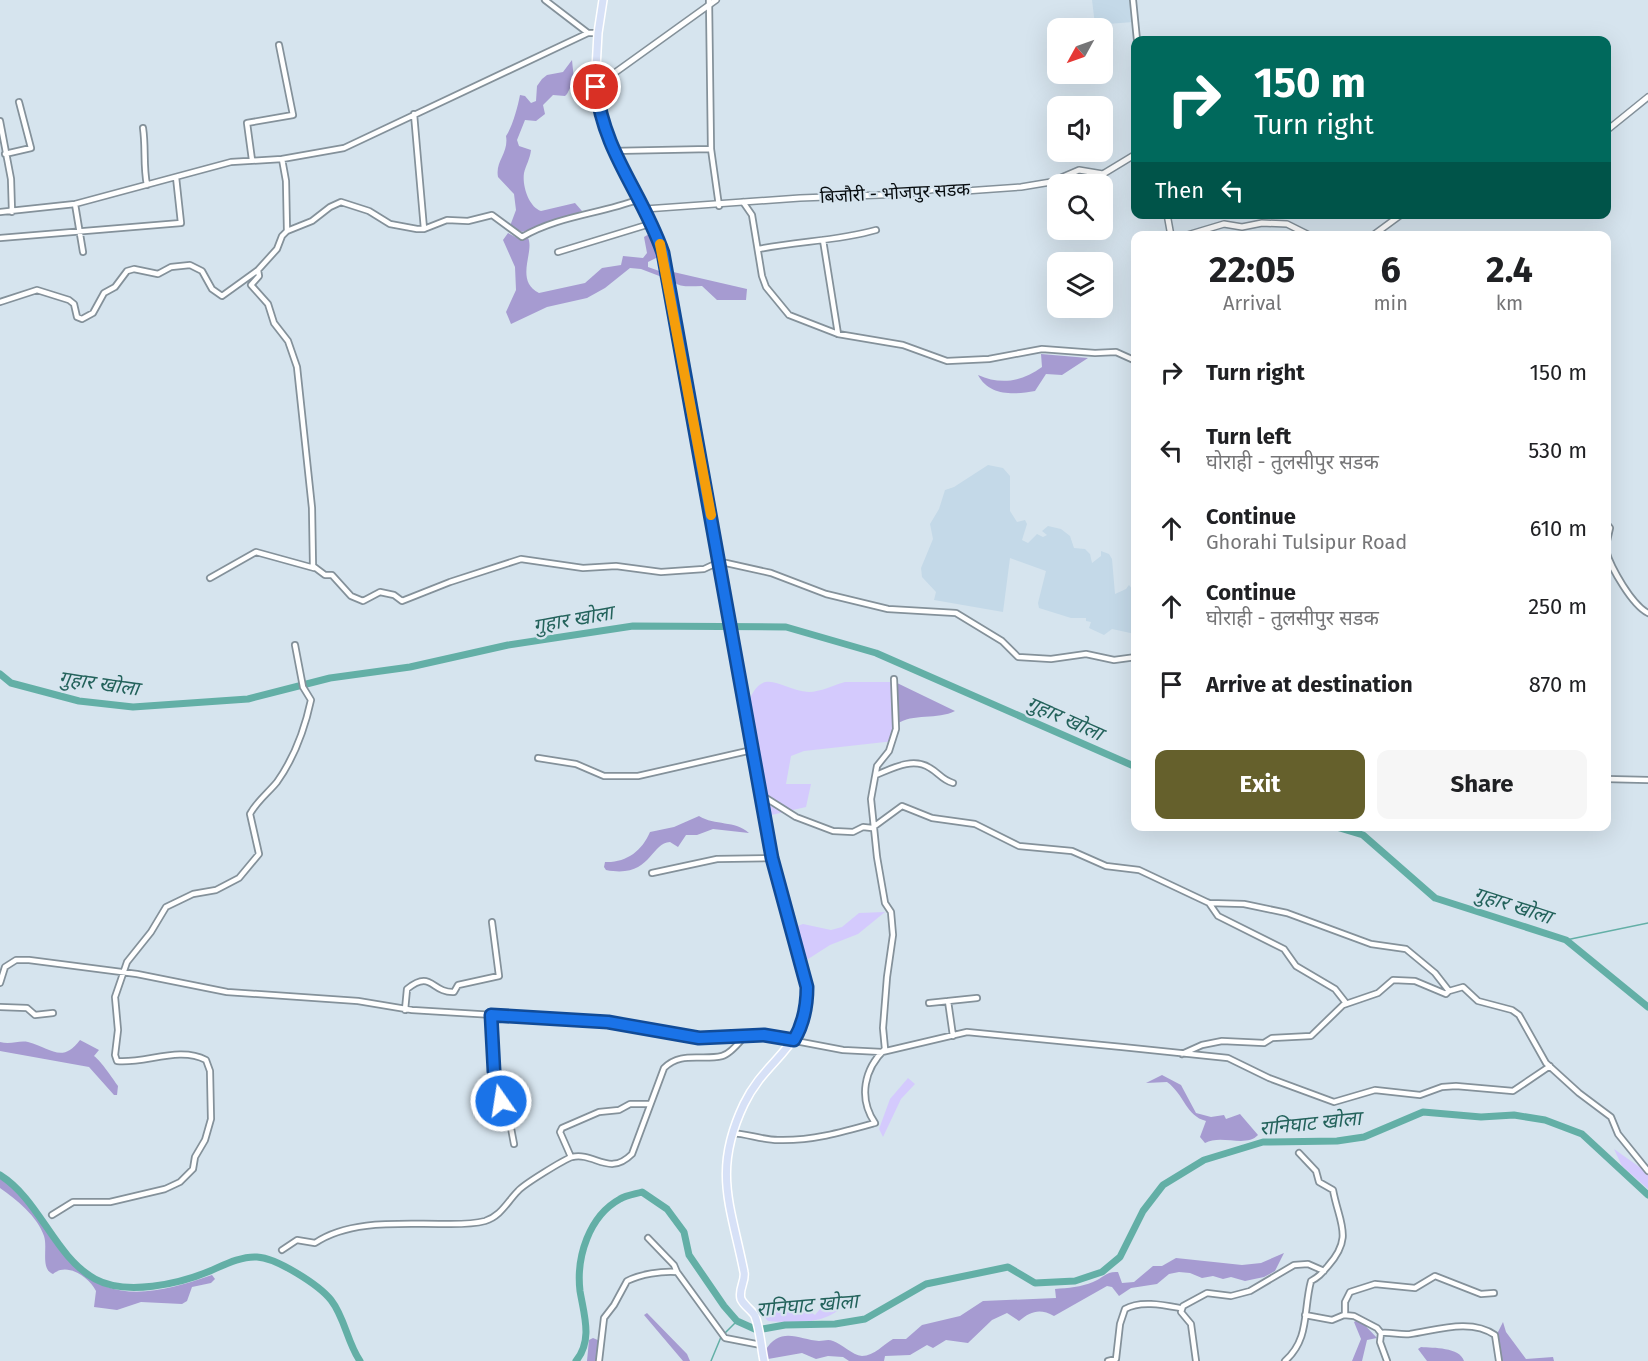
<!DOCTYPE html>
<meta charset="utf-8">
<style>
body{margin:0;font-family:"Fira Sans","Noto Sans Devanagari",sans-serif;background:#f6f6f6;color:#202124;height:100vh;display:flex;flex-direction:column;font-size:22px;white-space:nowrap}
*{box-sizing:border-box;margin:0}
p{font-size:20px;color:#757577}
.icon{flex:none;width:33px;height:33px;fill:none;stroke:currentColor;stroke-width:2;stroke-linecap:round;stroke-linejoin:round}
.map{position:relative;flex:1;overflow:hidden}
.sheet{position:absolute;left:1131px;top:231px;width:480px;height:600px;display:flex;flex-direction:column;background:#fff;border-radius:12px;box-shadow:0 6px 24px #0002}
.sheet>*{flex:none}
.banner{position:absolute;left:1131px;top:36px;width:480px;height:183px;border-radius:12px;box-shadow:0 6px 24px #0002;background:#00695c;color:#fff;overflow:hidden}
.needle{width:39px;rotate:230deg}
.tools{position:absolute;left:1047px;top:18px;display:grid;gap:12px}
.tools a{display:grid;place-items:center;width:66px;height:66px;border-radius:12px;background:#fff;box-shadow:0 6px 24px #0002;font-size:30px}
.pin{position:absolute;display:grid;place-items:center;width:51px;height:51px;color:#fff;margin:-26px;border:3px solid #fff;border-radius:50%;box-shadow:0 2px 6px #0007}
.me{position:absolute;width:66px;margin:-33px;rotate:347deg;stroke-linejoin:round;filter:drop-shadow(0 0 4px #0008)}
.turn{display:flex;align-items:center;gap:21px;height:126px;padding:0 24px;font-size:27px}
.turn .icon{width:78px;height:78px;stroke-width:2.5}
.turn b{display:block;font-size:42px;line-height:51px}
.then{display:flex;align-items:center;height:57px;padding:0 24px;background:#0003;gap:12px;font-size:22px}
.eta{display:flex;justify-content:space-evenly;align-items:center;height:102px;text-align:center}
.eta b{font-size:36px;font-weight:700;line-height:42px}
.primary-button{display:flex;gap:12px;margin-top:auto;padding:12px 24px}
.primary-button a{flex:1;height:69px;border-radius:12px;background:#65602c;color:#fff;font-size:24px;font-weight:700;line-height:69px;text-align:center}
.primary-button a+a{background:#f6f6f6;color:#202124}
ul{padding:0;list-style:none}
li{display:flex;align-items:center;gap:18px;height:78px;padding:0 24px}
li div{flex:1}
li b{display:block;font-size:22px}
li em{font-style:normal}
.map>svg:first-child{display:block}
.built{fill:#c4d9e8}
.green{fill:#d4cafd}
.forest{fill:#a69bd1}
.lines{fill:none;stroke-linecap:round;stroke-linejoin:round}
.stream{stroke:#63afa6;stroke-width:1.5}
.river{stroke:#63afa6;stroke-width:7}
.minor-casing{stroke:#84919a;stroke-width:8}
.tertiary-casing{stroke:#84919a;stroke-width:8}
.primary-casing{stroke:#fff;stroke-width:10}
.minor{stroke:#fff;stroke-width:4.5}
.tertiary{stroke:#fff;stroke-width:5}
.primary{stroke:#d7e1f7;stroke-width:7}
.route-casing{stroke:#114b97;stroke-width:15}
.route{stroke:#1a73e8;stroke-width:10}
.slow{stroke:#f59e0b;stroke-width:10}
.labels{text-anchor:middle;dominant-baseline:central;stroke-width:4.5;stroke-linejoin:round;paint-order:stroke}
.street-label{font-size:18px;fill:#080d10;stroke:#d6e4ee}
.water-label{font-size:20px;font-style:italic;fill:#23625b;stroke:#d6e4ee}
</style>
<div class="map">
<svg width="1648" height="1361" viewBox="0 0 1648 1361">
<rect width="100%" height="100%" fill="#d6e4ee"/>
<!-- built -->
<path class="built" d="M1092 0H1130L1133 22 1095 25Z
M988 465 1003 468 1010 476V511L1017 522 1025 520 1027 524 1022 540 1028 543 1037 534 1043 537 1047 535 1042 531 1048 526 1061 529 1070 536 1074 548 1085 549 1090 554 1092 563 1101 556V551L1109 554 1112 559 1115 594 1126 589 1129 585 1133 590 1135 589V634L1112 629 1104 635 1089 628 1091 622 1086 621V618H1071L1039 608 1038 603 1046 571 1010 558 1003 612 934 600 936 592 922 577 921 568 933 539 930 524 939 509 945 490 954 487Z"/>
<!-- green -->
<path class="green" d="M845 682H895L894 741 804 751 791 756 786 784H811L806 807 767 816 748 703C763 664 780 690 809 692 820 692 834 685 845 682Z
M885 912 858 934 830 945 805 961 794 927 803 924 831 930 842 927 859 913Z
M908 1078 915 1084 901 1099 883 1137 879 1129 890 1099Z
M1614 1149 1648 1173V1189L1622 1166Z
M821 1298 827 1304 843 1301 845 1304C827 1325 794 1323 768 1321L761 1313 760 1307H783L790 1311 797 1303 815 1315 820 1309Z"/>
<!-- forest -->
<path class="forest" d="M572 60 574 80 567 94 565 96 553 95 543 105 545 114 536 121 525 120 517 140 519 146 531 150C530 159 526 165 524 173 522 186 529 207 541 211L575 203 582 211 522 232 510 226 516 210 514 194 498 177C495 161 509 153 506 136 512 128 518 106 520 95L525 96 531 103 536 101 537 86 542 79 547 75 563 72Z
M508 233 519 239 528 238C535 251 514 281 539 293L585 283 602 268 621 265 623 256 643 258 647 253 644 237 649 234H652L660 256 648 262V267L662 272V277L641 269 630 268 605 288 587 298 547 307 511 324 506 312 516 290 515 267 503 240Z
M669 271 747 289 746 300H717L702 286C687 286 673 290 669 271Z
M1041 354 1088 358 1062 375 1046 374 1035 391C1014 395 989 396 978 375 1000 385 1022 382 1042 367Z
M895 682 955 711C938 720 912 713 897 724Z
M699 816C715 826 735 820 749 833L713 829 697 835H686L678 847 670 842C650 843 651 879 606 870L604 867 605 862C626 863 642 851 650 832L674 827Z
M80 1040 99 1050 94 1056C101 1061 113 1079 118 1086L117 1095H114L89 1067 0 1051V1042C11 1045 19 1040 28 1042 51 1048 62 1064 80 1040Z
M1162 1075 1181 1085 1196 1113 1211 1117 1224 1115 1226 1119 1240 1114 1258 1135C1246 1148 1221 1134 1205 1143L1200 1137 1206 1121C1186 1116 1184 1094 1167 1082L1146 1083Z
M0 1177C28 1198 44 1228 65 1255 105 1307 157 1294 212 1275L215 1279 211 1283 192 1287 187 1301 182 1304 141 1302 117 1310 94 1307 96 1291C89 1277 67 1262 53 1274 40 1269 48 1248 44 1236 38 1217 16 1199 0 1188Z
M1284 1253 1275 1271 1264 1277 1245 1281 1231 1277 1223 1279 1213 1276 1202 1278 1190 1273 1179 1272 1169 1274 1157 1284 1131 1288 1119 1296 1112 1287 1107 1286 1054 1316C1040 1308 1031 1311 1019 1321L1007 1313 992 1320 968 1343 946 1340 933 1348 927 1345 910 1355 885 1356 884 1361H849L843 1357 828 1356 816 1359 802 1353 768 1359 765 1351C780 1325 800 1340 819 1341 824 1341 828 1339 833 1341 842 1344 852 1355 862 1356 874 1356 884 1344 893 1339H906L922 1325 960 1316 983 1301 1056 1298 1055 1289C1068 1288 1081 1287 1093 1282 1103 1278 1106 1271 1118 1272L1122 1283 1134 1282 1153 1266H1162L1176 1258 1242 1265 1261 1263Z
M647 1313 687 1354 690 1361H683L644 1315Z
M1359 1319 1377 1338 1367 1340 1362 1361H1352L1361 1339 1354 1322Z
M1503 1322 1506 1332 1526 1359 1553 1357 1554 1361H1501L1497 1334Z
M593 1338 600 1341 597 1361H587L589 1340Z
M1421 1347C1433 1348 1460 1347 1464 1361H1427L1418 1349Z"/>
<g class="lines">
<!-- stream -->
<path class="stream" d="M1566 940 1648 923
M724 1334 737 1321
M711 1361 721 1337"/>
<!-- river -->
<path class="river" d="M0 674 11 683 79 701 133 707 248 699 330 678 410 667 508 645 633 626 786 627 876 653 1136 767
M1333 826 1363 835 1435 898 1566 940 1648 1007
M0 1175C40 1200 54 1256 95 1279 126 1296 179 1284 210 1271 224 1265 241 1256 257 1257 277 1258 319 1285 331 1300 345 1318 347 1342 360 1361
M576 1361C593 1340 584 1315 580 1291 576 1257 589 1216 620 1199 626 1195 635 1194 642 1192L667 1209 684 1232 689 1255 724 1306 737 1321 757 1330 785 1325 835 1324 865 1319 926 1284 1008 1267 1035 1283 1075 1281 1102 1272 1120 1257 1143 1211 1163 1185 1204 1160 1263 1142 1337 1141 1364 1137 1423 1112 1481 1117 1514 1115 1545 1120 1582 1134 1648 1195"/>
<!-- minor casing -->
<g class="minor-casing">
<path id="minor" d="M545 0 588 33
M709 0 711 149 719 206
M1133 0 1137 40
M414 114 424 229
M0 121 11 179 12 212
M143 128C146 148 143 165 147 185
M612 151 711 149
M5 154 31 148 19 102
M282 159 286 181 287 231
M252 160 247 123 293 115 279 45
M743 202 752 215 762 276 766 287 789 315 838 334 903 345 947 361 989 359 1042 349 1095 353 1116 352 1136 361
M75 204 83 252
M0 212 75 204 231 162 282 159 344 148 588 33H598
M0 238 181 223 176 177
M823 240 838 334
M759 249C798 241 838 241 876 230
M558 252 653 223
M258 270 259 276 251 285 268 304 274 323 288 341 297 367 312 508 313 566 325 575H332L351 596 363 601 380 592 394 595 402 601 450 582 521 559 583 568 616 566 661 572 704 569 719 562 726 563 771 573 826 594 888 609 956 613 1002 641 1018 657 1051 659 1086 654 1114 660 1136 657
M0 302 37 290 69 300 74 304 77 317 82 319 93 313 104 293 115 287 127 271 134 269 158 274 171 267 190 265 202 271 212 289 222 296 258 270 277 249 282 236 287 231 312 221 330 207 341 202 369 211 390 224 417 229H424L447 220 468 221 492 215 522 237C558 216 599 214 637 200
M1606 523 1610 528 1606 545
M1606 551C1611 568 1632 605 1648 613
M210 578 256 552 314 568
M538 758 576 764 604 776H638L752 750
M876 775C893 768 913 757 930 768 939 773 942 780 953 783
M1606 779 1648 780
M761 795 796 817 833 831 853 832 863 827 872 828 902 806 932 818 975 824 1019 846 1072 851 1106 866 1139 870 1209 903 1244 904 1287 913 1371 944 1406 949 1435 973 1449 991 1463 987 1478 1001 1512 1010 1519 1015 1546 1063 1579 1093 1611 1117 1618 1134 1648 1171
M652 873 717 859 772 858
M1209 903 1218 916 1284 949 1296 966 1335 989 1346 1003
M0 983 5 967 16 960H29L137 974 227 992 358 1001 412 1010 608 1022 699 1038 764 1035 843 1050 882 1052 967 1032 1122 1047 1228 1058 1269 1078 1334 1102 1375 1090 1420 1095 1442 1087 1456 1086 1513 1091 1550 1066
M948 1001 953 1036
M929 1003 977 998
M0 1007 27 1008 35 1015 53 1013
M405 1010 407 989C432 969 431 993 454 992L458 985 499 976 492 922
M491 1015 494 1071 501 1101 507 1107 514 1144
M1182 1054 1202 1045 1222 1041 1264 1043 1272 1038 1311 1036 1343 1005 1378 993 1393 980 1415 981 1446 994 1449 991
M732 1133C748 1134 763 1140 778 1140 812 1141 843 1132 875 1123 858 1098 864 1069 885 1049L883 1028 887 977 893 935 891 912 885 903 877 857 871 799 877 766 889 751 896 729 894 679
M571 1157 560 1132 562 1128 599 1112 619 1110 630 1104H650
M52 1215 73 1202H110L165 1189 180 1182 193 1169 195 1157 205 1140 211 1119 210 1071 206 1060C179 1046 145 1064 117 1061L115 1055 118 1030 115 997 127 962 151 932 166 907 193 894 216 890 239 878 259 854 250 814C257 801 268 793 277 782 294 758 305 728 311 700L303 687 295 645
M648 1238 674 1265 677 1272
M282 1250 297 1240 315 1243C349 1220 399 1224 439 1224 454 1224 470 1225 485 1221 501 1216 507 1202 518 1191 524 1184 565 1159 572 1157 595 1152 609 1177 632 1154L664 1068C681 1051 701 1061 722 1056 730 1054 738 1044 743 1038
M1305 1315 1332 1320 1344 1315 1354 1316 1377 1328 1381 1333
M1345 1315V1302L1350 1292 1375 1284 1415 1288 1435 1276 1481 1294 1494 1293
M599 1361 604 1318 614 1305 627 1281C641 1274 661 1271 677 1272L725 1338 761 1345
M1108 1361 1116 1359 1120 1324 1125 1309C1140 1300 1164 1305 1180 1308
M1196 1361 1191 1324 1181 1312 1183 1306 1207 1293 1231 1296 1250 1291 1294 1265 1308 1264 1324 1271
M1285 1361C1310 1339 1303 1311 1311 1281 1319 1277 1322 1273 1328 1266 1354 1237 1339 1223 1333 1190L1319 1182 1316 1171 1299 1153
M1387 1361 1380 1342 1381 1333C1391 1332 1400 1335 1410 1334 1437 1330 1471 1318 1495 1335L1499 1361"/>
</g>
<!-- tertiary casing -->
<g class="tertiary-casing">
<path id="tertiary" d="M595 87 716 0
M1606 131 1648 97
M645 209 800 198 906 194 936 189 965 191 1021 187 1051 182 1079 170 1103 174 1136 154
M1167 214 1171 236
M1184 236 1224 224 1242 227 1262 223 1287 224 1311 236
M1372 236 1402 214"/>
</g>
<!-- primary casing -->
<g class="primary-casing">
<path id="primary" d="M603 0 598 33 595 87 599 116 612 151 653 223 663 253 772 858 807 987C807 1050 767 1056 744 1104 712 1171 731 1206 744 1272 746 1281 738 1289 741 1299 744 1306 752 1310 755 1316 760 1329 761 1347 764 1361"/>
</g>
<!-- minor -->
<use href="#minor" class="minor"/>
<!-- tertiary -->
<use href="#tertiary" class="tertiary"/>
<!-- primary -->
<use href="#primary" class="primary"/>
</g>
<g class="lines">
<!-- route casing -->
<g class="route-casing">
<path id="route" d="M501 1101 494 1071 491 1015 608 1022 699 1038 764 1035 794 1040C804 1023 807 1007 807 987L772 858 663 253C642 192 604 154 596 87"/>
</g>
<!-- route -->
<use href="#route" class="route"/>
<!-- slow -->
<path class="slow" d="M660 244 711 515"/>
</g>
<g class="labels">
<!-- street labels -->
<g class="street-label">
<text transform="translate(895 193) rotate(-3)">बिजौरी - भोजपुर सडक</text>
</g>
<!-- water labels -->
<g class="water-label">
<text transform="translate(573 619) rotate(-10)">गुहार खोला</text>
<text transform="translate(99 683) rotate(8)">गुहार खोला</text>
<text transform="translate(1065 718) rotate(24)">गुहार खोला</text>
<text transform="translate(1513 905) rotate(18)">गुहार खोला</text>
<text transform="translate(1310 1123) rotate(-6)">रानिघाट खोला</text>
<text transform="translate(807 1305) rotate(-5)">रानिघाट खोला</text>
</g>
</g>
</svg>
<div class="tools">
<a><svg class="needle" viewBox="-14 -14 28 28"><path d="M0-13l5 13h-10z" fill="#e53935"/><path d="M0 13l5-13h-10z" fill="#757577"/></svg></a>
<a><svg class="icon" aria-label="sound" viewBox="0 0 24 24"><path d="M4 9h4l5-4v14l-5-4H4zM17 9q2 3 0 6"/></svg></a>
<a><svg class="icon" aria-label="search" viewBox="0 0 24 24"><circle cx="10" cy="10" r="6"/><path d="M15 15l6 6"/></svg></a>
<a><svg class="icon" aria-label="layers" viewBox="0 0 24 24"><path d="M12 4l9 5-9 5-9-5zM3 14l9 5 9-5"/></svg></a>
</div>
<div class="pin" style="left:596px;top:87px;background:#d93025"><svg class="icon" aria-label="arrive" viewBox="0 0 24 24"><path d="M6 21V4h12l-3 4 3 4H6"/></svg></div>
<svg class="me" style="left:501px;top:1101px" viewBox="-20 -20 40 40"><circle r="17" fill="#1a73e8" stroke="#fff" stroke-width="3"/><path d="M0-11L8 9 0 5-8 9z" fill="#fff"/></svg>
<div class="banner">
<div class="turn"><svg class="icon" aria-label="right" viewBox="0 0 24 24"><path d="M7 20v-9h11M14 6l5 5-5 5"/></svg><div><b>150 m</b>Turn right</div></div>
<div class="then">Then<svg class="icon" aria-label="left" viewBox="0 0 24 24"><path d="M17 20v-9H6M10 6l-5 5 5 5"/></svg></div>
</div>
<section class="sheet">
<div class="eta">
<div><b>22:05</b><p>Arrival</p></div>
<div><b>6</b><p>min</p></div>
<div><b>2.4</b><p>km</p></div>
</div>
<ul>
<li><svg class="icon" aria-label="right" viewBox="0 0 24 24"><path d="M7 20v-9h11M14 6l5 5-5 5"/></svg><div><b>Turn right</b></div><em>150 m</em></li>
<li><svg class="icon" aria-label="left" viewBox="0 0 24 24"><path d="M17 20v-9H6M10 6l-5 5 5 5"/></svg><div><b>Turn left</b><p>घोराही - तुलसीपुर सडक</p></div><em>530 m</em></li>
<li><svg class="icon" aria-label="ahead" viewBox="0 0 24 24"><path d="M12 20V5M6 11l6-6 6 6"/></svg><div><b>Continue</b><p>Ghorahi Tulsipur Road</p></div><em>610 m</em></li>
<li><svg class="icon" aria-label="ahead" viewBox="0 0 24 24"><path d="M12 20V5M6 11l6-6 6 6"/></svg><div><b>Continue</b><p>घोराही - तुलसीपुर सडक</p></div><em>250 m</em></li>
<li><svg class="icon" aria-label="arrive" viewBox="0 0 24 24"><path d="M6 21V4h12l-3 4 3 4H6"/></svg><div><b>Arrive at destination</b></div><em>870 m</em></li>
</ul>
<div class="primary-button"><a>Exit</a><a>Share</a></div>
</section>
</div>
